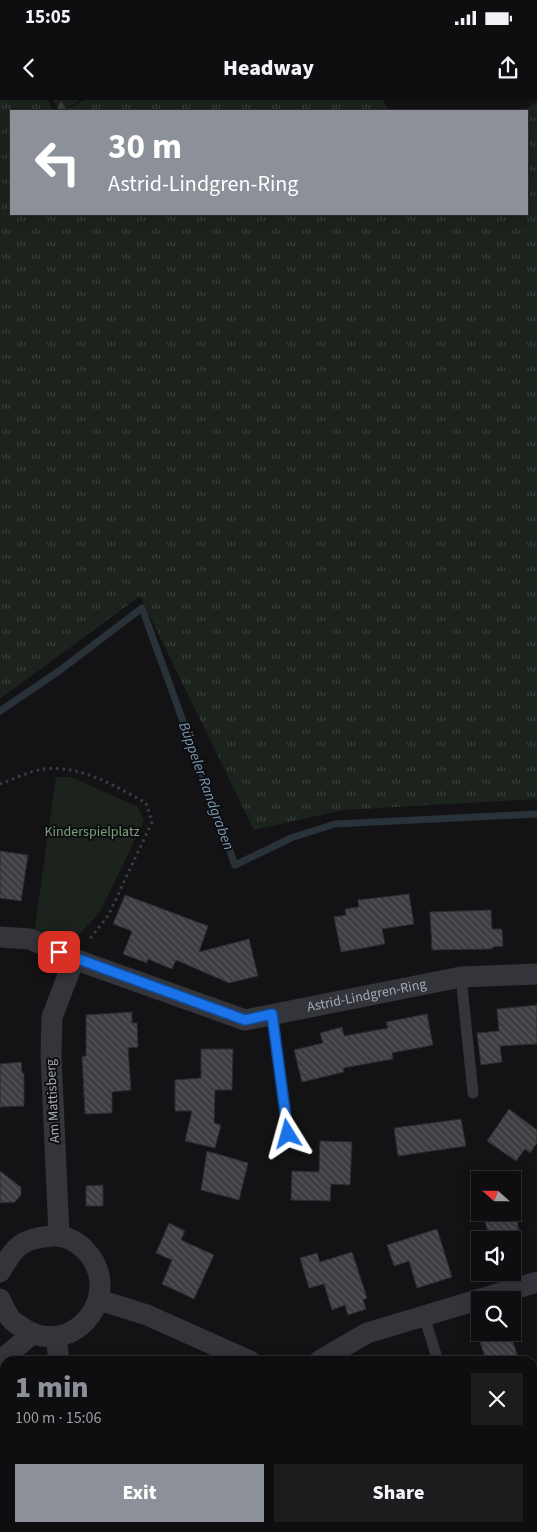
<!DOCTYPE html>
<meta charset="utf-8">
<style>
body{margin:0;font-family:"Source Sans 3",sans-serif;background:#1c1c1e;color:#f1f3f6;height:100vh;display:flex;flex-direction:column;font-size:19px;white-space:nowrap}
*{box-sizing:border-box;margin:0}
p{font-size:16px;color:#9b9c9f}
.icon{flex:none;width:28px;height:28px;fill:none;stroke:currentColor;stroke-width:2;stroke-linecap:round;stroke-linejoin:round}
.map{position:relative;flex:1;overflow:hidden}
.side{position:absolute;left:0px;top:1256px;width:538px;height:176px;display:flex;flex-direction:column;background:#0e0e10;border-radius:15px 15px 0 0;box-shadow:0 2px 12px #0003,0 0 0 1px #2e2e30}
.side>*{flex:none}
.guide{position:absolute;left:10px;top:10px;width:518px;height:105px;border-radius:0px;box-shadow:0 2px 12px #0003,0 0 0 1px #2e2e30;background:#8c9099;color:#fff;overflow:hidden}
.needle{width:32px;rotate:291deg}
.tools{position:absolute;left:471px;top:1071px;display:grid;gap:10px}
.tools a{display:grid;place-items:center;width:50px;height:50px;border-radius:0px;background:#0e0e10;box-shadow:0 2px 12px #0003,0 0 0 1px #2e2e30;font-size:25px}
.pin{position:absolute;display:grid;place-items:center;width:42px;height:42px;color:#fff;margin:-21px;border-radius:10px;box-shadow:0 2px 8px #0006}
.me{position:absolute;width:55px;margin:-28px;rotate:352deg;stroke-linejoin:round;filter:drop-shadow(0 0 4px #0008)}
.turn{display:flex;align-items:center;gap:18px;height:105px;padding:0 15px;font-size:22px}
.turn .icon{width:65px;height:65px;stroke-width:2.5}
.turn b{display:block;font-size:35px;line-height:42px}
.round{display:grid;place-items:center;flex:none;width:52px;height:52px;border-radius:0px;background:#1c1c1e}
.headline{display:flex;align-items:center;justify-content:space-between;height:85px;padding:0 15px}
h1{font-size:30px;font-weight:800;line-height:38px;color:#8c9099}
.primary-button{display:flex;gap:10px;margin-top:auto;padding:10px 15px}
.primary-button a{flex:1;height:58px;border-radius:0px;background:#8c9099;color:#fff;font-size:20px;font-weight:800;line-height:58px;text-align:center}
.primary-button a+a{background:#1c1c1e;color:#f1f3f6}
.status{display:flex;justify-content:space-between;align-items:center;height:35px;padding:0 25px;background:#0e0e10;direction:ltr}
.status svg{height:14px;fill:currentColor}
header{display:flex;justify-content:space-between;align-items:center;height:65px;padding:0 15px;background:#0e0e10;font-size:22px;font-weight:800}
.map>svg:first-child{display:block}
.grass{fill:url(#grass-tufts)}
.forest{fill:url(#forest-firs)}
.green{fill:#1b231c}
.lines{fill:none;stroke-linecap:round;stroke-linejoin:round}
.stream{stroke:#293239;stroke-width:7}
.building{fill:url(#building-back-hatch);stroke:#2d2d31}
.path{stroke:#3a3c41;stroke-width:3;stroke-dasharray:2.5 4;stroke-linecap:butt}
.service{stroke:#34353a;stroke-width:11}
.minor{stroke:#34353a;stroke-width:21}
.route-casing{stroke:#114b97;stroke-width:12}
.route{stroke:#1a73e8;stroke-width:9}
.labels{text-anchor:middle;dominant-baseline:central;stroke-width:4;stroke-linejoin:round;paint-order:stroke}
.park-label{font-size:14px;fill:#7aa17c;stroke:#0e0e10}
.street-label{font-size:14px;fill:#a4aab6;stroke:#0e0e10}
.water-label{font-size:15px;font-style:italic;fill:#7a98b2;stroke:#0e0e10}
</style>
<div class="status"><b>15:05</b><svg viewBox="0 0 49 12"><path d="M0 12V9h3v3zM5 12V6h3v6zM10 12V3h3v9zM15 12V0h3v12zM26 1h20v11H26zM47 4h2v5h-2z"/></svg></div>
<header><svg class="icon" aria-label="back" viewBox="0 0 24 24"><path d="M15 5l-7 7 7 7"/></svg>Headway<svg class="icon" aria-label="share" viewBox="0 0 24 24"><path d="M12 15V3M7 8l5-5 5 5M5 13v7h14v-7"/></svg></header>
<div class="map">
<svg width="537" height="1432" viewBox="0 0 537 1432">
<defs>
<pattern id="grass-tufts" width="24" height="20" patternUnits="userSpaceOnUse" patternTransform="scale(1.25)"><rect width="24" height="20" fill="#1b231c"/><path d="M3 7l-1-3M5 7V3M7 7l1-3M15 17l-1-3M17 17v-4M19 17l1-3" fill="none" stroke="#39403b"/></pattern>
<pattern id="forest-firs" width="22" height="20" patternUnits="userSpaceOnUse" patternTransform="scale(1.25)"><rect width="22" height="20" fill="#1b231c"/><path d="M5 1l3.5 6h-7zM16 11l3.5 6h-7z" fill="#39403b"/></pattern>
<pattern id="building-back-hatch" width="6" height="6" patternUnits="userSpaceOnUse" patternTransform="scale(1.25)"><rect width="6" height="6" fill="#3d3e42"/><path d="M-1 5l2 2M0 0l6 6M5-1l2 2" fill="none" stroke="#56575b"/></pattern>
</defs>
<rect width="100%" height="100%" fill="#131315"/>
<!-- grass -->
<path class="grass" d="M0 0H48L54 11H11V114H526V11H522L537 2V699L343 710 254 730 140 496 0 599Z
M84 0H383L389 11H64Z"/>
<!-- forest -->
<path class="forest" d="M53 0H80L63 11H59Z"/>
<!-- green -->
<path class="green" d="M56 677H71L138 707 144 721 100 812 69 845 34 833Z"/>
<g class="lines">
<!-- stream -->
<path class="stream" d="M0 611 59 571 142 508 235 765 291 738 335 724 537 714"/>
</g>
<!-- building -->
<path class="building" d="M0 751 28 755 21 801 0 798Z
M409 794 414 824 382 829 385 844 341 852 334 817 346 815 345 809 359 807 358 800Z
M125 795 208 826 199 852 249 839 258 876 229 883 176 860 172 869 148 859 147 863 123 854 132 831 113 824Z
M491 810 492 829H502L503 846 493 847 492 849 432 850 430 812Z
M537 905V944L500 946 502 962 481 965 477 933 499 931 497 909Z
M132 912V923H137L138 947 128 948 131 990 112 992V1013L85 1014 82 957 86 956V915Z
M427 914 433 945 392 953 393 959 343 968 344 972 302 982 294 950 323 943 320 933 342 927 344 936 388 928 386 922Z
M201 949H233L232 990H215L214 1023 221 1025 215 1048 185 1041 192 1011H175V980L201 978Z
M21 962 22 973H24V1006L0 1007V964Z
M509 1009 537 1030V1043L530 1053 525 1049 516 1061 487 1041Z
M461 1019 466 1046 398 1056 394 1028Z
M320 1041 352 1042 350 1085 331 1084 330 1101 291 1100 292 1071 319 1072Z
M207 1051 248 1063 239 1100 201 1090Z
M0 1071 21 1087V1095L15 1102 0 1103Z
M103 1085V1106H86V1086Z
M513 1109 522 1140H490L484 1118 502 1112H512Z
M169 1123 185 1131 181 1140 214 1155 194 1199 162 1184 172 1160 156 1153Z
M437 1129 452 1177 417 1188 409 1161 394 1166 387 1145Z
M352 1152 367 1198 363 1200 366 1209 348 1215 345 1205 332 1210 324 1184 309 1188 300 1158 317 1153 320 1162Z
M477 1232H510L519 1261H486Z"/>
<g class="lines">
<!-- path -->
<path class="path" d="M0 684C14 679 30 671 44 669 81 665 115 686 146 703L152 722 108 816 88 841"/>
<!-- service -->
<path class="service" d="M461 877 473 993
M272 914 288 1034
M424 1216 438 1261"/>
<!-- minor -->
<g class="minor">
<path id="s1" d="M0 837 30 839 74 859 245 920 461 877 537 874"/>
<path d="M59 1135 51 955 52 917 70 870"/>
<path d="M0 1172C14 1147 22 1138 52 1136 64 1135 77 1141 85 1150 127 1193 73 1261 23 1228 19 1225 14 1223 11 1219 6 1213 3 1205 0 1199"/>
<path d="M99 1200 147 1215 250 1261"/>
<path d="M56 1237 59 1261"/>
<path d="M0 1261 32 1234"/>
<path d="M319 1261 367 1233 537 1182"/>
<path d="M82 1428V1432"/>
<path d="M292 1428V1432"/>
</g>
</g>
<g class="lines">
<!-- route casing -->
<g class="route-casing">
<path id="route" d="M59 852 245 920 272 914 288 1034"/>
</g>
<!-- route -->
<use href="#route" class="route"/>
</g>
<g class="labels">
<!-- park labels -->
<g class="park-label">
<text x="92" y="732">Kinderspielplatz</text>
</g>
<!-- street labels -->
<g class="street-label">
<text stroke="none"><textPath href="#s1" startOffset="384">Astrid-Lindgren-Ring</textPath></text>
<text transform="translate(53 1001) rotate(-93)">Am Mattisberg</text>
</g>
<!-- water labels -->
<g class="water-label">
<text transform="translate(206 686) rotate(70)">Büppeler Randgraben</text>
</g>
</g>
</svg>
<div class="tools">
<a><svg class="needle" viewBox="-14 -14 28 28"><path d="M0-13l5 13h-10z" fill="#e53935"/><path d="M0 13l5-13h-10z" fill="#9b9c9f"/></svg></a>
<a><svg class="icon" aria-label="sound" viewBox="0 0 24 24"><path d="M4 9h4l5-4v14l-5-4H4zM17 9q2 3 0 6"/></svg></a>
<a><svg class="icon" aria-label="search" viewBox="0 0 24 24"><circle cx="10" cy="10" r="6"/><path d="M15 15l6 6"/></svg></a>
</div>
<div class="pin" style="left:59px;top:852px;background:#d93025"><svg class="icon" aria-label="arrive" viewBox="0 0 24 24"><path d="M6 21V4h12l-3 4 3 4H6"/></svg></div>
<svg class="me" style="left:288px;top:1034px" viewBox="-20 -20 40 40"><path d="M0-17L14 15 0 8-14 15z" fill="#1a73e8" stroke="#fff" stroke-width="4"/></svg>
<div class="guide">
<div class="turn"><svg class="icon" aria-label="left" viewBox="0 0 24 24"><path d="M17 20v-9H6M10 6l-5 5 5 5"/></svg><div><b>30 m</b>Astrid-Lindgren-Ring</div></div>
</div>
<section class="side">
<div class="headline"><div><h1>1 min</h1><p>100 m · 15:06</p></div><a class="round"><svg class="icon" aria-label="close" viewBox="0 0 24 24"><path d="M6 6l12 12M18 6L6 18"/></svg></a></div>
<div class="primary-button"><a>Exit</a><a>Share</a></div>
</section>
</div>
